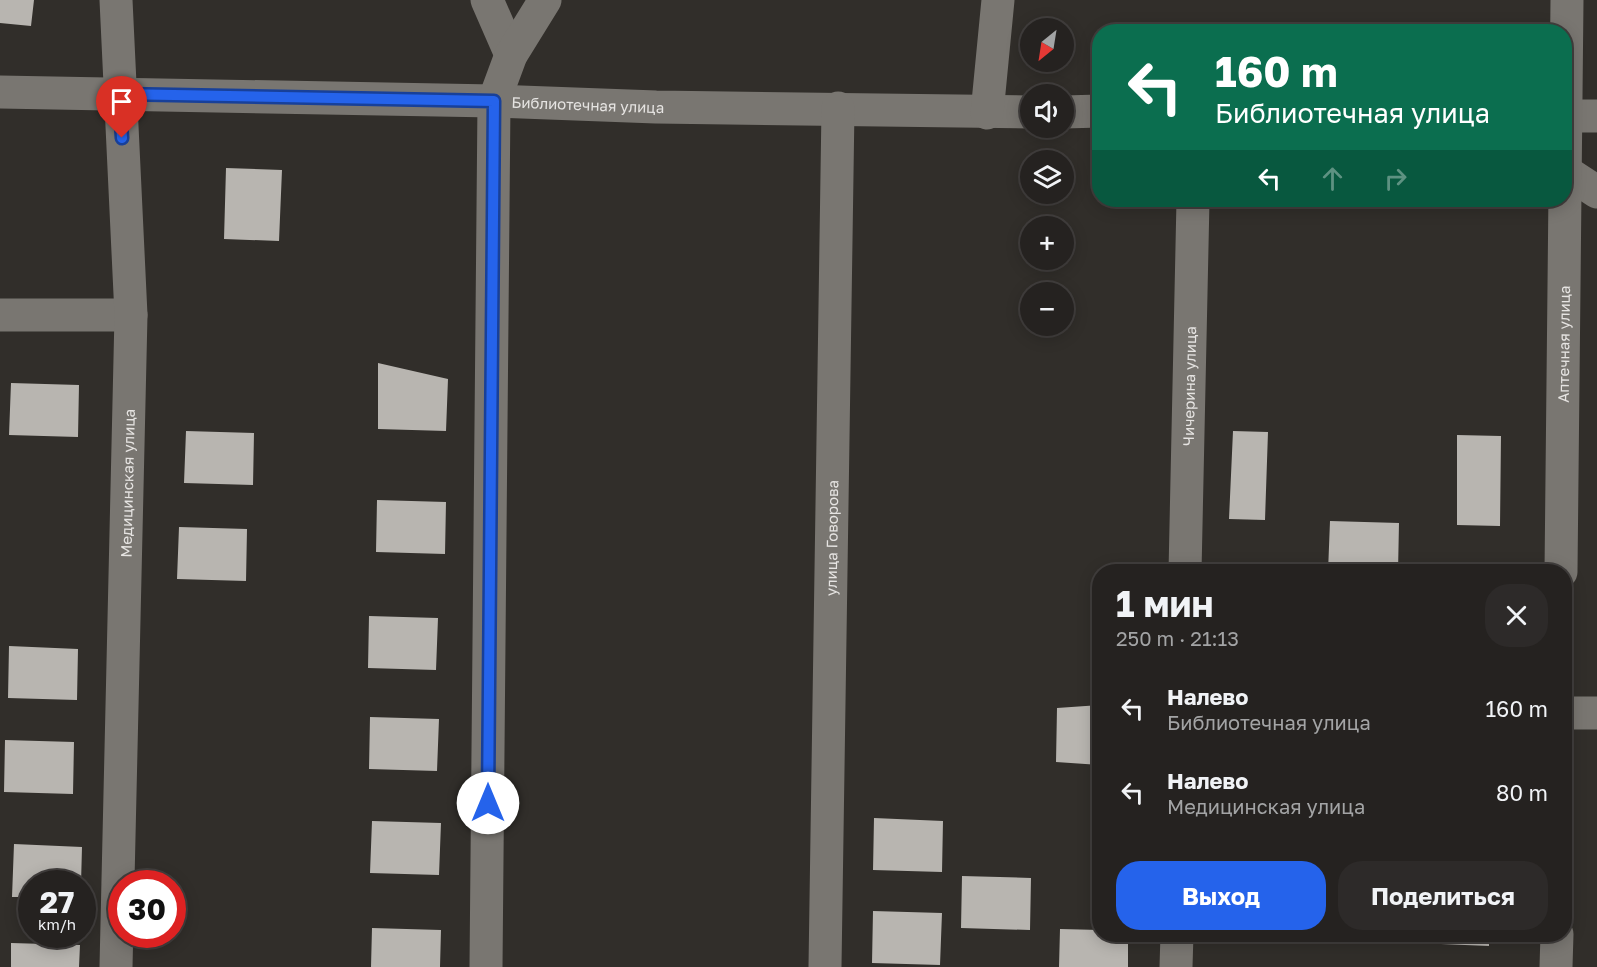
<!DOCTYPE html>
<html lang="ru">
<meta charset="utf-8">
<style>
body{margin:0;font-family:"Golos Text",sans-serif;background:#2d2a29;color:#f1f3f6;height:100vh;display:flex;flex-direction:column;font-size:22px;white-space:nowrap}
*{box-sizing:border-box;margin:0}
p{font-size:20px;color:#a3a4a5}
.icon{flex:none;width:33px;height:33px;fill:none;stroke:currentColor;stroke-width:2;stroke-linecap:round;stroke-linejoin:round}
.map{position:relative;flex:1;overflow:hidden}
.sheet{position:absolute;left:1092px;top:564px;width:480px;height:378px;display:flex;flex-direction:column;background:#252220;border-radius:24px;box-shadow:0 3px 15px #0003,0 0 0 2px #423f3e}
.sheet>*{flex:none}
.guide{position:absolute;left:1092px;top:24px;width:480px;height:183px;border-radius:24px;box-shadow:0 3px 15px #0003,0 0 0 2px #423f3e;background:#0b6e4f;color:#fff;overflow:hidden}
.needle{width:39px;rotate:210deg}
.buttons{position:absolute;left:1020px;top:18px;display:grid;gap:12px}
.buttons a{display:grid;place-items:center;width:54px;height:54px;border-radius:50%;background:#252220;box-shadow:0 3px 15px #0003,0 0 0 2px #423f3e;font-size:30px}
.speed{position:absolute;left:18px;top:870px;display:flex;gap:12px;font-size:30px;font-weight:700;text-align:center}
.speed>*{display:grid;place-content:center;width:78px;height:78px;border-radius:50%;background:#252220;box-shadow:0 3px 15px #0003,0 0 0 2px #423f3e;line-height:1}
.speed small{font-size:15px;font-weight:400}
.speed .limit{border:9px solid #d22;background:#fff;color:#111}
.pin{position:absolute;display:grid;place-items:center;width:51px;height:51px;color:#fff;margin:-62px -26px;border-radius:50% 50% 50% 0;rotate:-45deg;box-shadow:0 0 6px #0007}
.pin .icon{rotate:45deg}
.me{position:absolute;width:66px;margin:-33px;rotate:0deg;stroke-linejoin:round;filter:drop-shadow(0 0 4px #0008)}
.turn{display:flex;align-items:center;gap:21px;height:126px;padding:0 24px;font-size:27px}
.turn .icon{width:78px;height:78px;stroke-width:2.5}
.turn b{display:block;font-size:42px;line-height:51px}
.lanes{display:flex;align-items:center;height:57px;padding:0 24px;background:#0003;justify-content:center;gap:30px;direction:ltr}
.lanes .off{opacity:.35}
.round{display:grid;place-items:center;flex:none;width:63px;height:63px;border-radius:24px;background:#2d2a29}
.summary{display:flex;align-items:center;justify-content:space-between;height:102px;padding:0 24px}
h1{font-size:36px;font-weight:700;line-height:45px}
.action{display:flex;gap:12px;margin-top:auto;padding:12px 24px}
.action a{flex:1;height:69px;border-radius:24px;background:#2563eb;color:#fff;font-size:24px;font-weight:700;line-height:69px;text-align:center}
.action a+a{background:#2d2a29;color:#f1f3f6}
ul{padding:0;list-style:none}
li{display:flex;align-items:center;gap:18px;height:84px;padding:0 24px}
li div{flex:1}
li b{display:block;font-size:22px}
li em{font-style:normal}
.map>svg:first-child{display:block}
.building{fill:#b8b5b0}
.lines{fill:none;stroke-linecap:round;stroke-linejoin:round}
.minor{stroke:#797671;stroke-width:33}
.route-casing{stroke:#184099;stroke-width:15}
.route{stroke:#2563eb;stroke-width:10}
.labels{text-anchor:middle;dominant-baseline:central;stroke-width:6;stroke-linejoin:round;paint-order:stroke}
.street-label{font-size:15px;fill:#e6e4e2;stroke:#272421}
</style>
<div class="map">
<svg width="1597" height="967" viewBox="0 0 1597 967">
<rect width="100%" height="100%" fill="#312e2a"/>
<!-- building -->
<path class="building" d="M0 0H34L31 26 0 23Z
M226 168 282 170 279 241 224 239Z
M378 363 448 379 446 431 378 429Z
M11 383 79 385 78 437 9 435Z
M186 431 254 433 253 485 184 483Z
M1233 431 1268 432 1265 520 1229 519Z
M1457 435 1501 436 1500 526 1457 525Z
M377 500 446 502 445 554 376 552Z
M1330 521 1399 523 1398 572H1328Z
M179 527 247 529 246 581 177 579Z
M369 616 438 618 436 670 368 668Z
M9 646 78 649 77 700 8 698Z
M1100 705V765L1056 762 1057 708Z
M370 717 439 719 437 771 369 769Z
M5 740 74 742 73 794 4 792Z
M874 818 943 821 942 872 873 870Z
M372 821 441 823 439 875 370 873Z
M14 844 82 847 81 884H32V897H12Z
M962 876 1031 878 1030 930 961 928Z
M873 911 942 913 940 965 872 963Z
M372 928 441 930 440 967H371Z
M1060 929 1100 930V934H1128V967H1059Z
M1217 934H1255V941L1217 939Z
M1442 934H1489V946L1441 944Z
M11 943 80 945 79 967H11Z"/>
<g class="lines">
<!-- minor -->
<g class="minor">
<path d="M487 0 511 55"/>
<path id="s1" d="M0 92 494 101 656 107 1030 112"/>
<path d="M1064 112 1100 111"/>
<path d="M987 113 998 0"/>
<path d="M1564 116H1597"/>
<path d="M1565 171 1597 192"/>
<path d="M0 315H131"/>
<path id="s2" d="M1185 572 1193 200"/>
<path id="s3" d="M1561 572 1567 0"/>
<path d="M1564 713H1597"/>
<path id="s4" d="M116 967 131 315 116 0"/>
<path d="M486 967 494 101 511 55 545 0"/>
<path id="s5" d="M825 967 838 108"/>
<path d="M1176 967 1177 934"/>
<path d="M1556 967 1557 934"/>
</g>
</g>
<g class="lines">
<!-- route casing -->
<g class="route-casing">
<path id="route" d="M122 138 119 94 494 101 488 803"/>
</g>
<!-- route -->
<use href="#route" class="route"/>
</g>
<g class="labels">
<!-- street labels -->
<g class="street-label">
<text stroke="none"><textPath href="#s1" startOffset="588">Библиотечная улица</textPath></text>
<text stroke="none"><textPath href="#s3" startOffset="228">Аптечная улица</textPath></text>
<text stroke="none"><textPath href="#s2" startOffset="186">Чичерина улица</textPath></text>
<text stroke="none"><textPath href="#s4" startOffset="484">Медицинская улица</textPath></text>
<text stroke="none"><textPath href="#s5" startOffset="429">улица Говорова</textPath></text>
</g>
</g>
</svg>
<div class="buttons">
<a><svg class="needle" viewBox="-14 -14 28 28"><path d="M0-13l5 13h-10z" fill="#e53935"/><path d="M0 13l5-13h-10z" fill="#a3a4a5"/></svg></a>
<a><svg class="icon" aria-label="sound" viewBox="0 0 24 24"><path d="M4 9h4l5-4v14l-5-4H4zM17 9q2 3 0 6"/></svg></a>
<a><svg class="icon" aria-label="layers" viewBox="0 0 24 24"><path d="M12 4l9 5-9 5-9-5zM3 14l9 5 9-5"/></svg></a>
<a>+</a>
<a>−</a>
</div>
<div class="speed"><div>27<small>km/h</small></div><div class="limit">30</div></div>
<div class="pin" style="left:122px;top:138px;background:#d93025"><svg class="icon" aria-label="arrive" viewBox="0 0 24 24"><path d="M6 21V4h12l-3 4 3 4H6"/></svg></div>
<svg class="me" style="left:488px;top:803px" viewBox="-20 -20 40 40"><circle r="19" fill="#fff"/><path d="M0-13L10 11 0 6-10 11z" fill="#2563eb"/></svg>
<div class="guide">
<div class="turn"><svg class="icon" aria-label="left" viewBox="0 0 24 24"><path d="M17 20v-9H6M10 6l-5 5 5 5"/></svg><div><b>160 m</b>Библиотечная улица</div></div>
<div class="lanes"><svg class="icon" aria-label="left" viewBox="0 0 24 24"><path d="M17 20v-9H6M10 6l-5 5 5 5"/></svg><svg class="icon off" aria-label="ahead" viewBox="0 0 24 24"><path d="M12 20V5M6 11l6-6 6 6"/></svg><svg class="icon off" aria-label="right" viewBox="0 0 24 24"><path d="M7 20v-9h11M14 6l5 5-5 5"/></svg></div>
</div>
<section class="sheet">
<div class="summary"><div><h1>1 мин</h1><p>250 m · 21:13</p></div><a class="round"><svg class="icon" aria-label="close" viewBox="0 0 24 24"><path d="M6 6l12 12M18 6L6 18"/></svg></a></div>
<ul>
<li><svg class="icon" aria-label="left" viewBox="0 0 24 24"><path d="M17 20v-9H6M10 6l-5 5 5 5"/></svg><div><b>Налево</b><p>Библиотечная улица</p></div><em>160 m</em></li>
<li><svg class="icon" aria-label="left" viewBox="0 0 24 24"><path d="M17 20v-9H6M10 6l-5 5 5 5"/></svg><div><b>Налево</b><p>Медицинская улица</p></div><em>80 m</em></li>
</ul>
<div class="action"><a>Выход</a><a>Поделиться</a></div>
</section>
</div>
